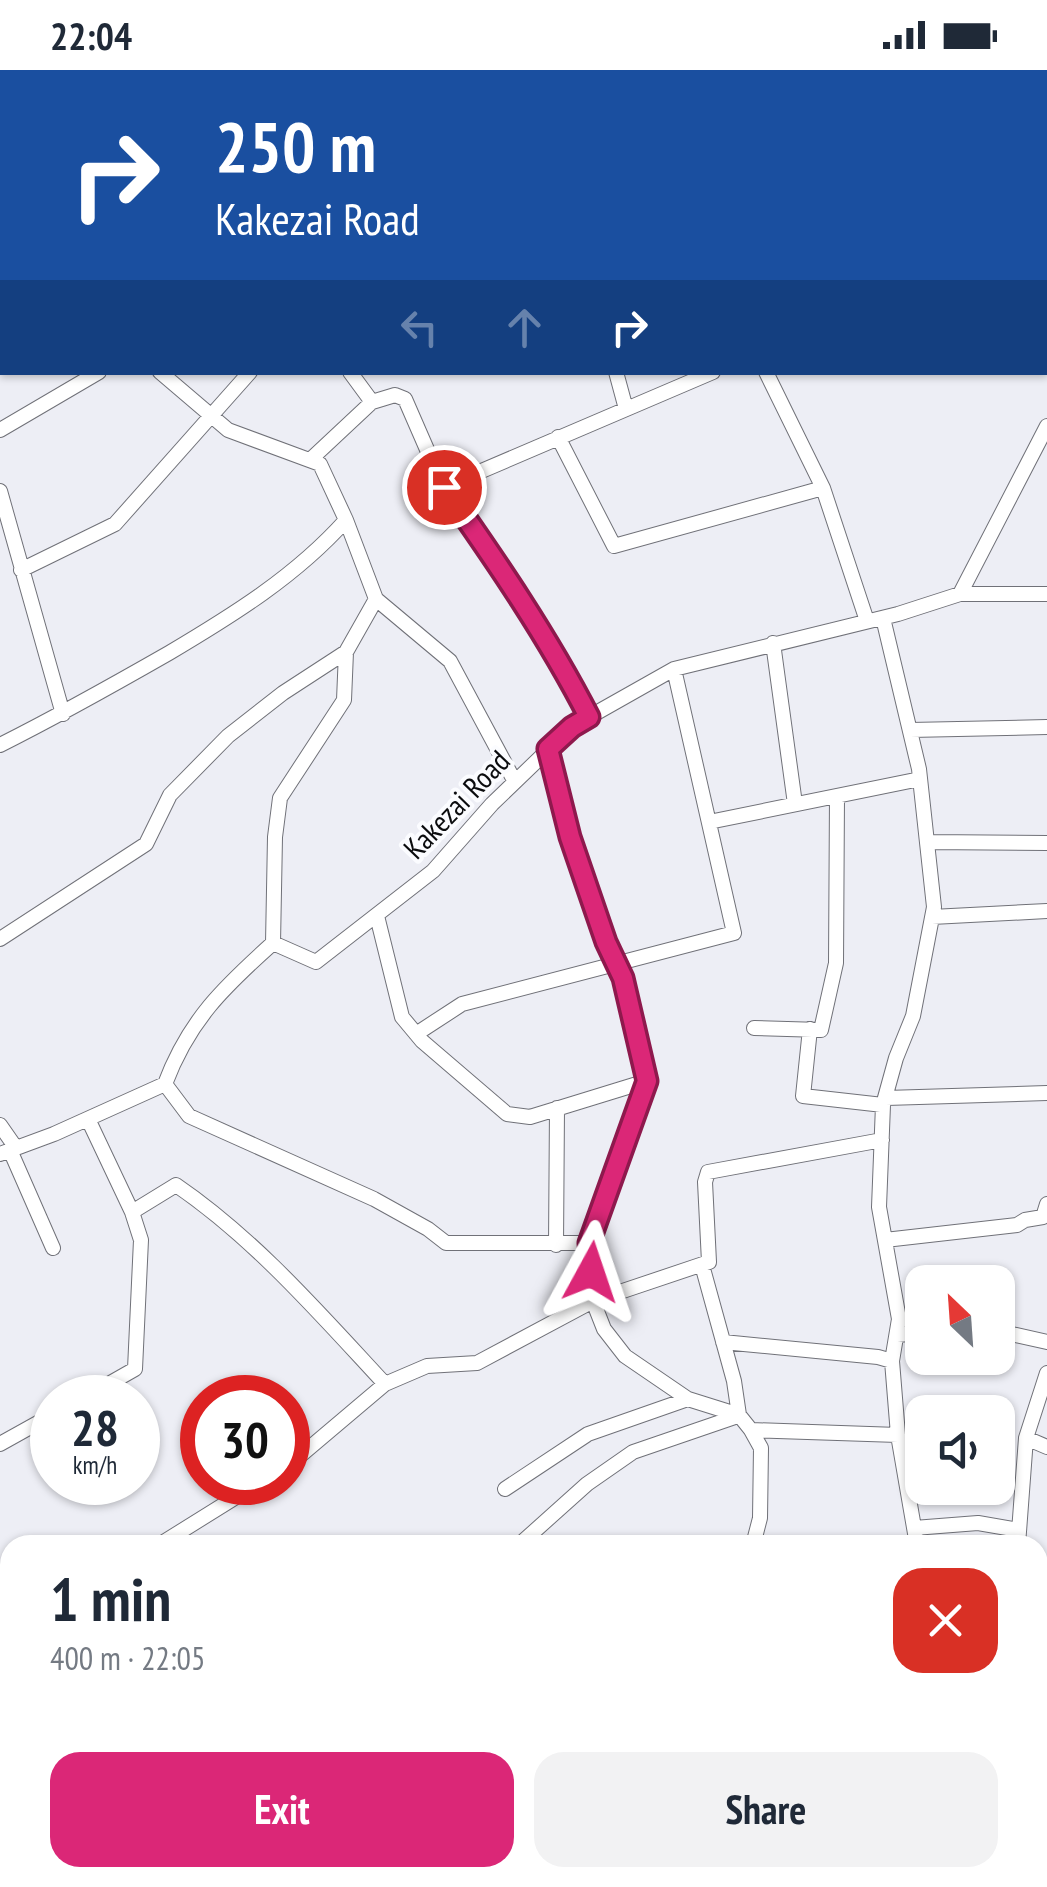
<!DOCTYPE html>
<meta charset="utf-8">
<style>
body{margin:0;font-family:"PT Sans Narrow",sans-serif;background:#f2f2f3;color:#1f2937;height:100vh;display:flex;flex-direction:column;font-size:38px;white-space:nowrap}
*{box-sizing:border-box;margin:0}
p{font-size:32px;color:#747a83}
.icon{flex:none;width:55px;height:55px;fill:none;stroke:currentColor;stroke-width:2;stroke-linecap:round;stroke-linejoin:round}
.map{position:relative;flex:1;overflow:hidden}
.drawer{position:absolute;left:0px;top:1465px;width:1048px;height:352px;display:flex;flex-direction:column;background:#fff;border-radius:30px 30px 0 0;box-shadow:0 2px 8px #0004}
.drawer>*{flex:none}
.hud{position:absolute;left:0px;top:0px;width:1048px;height:305px;box-shadow:0 2px 8px #0004;background:#1a4fa0;color:#fff;overflow:hidden}
.needle{width:65px;rotate:335deg}
.controls{position:absolute;left:905px;top:1195px;display:grid;gap:20px}
.controls a{display:grid;place-items:center;width:110px;height:110px;border-radius:20px;background:#fff;box-shadow:0 2px 8px #0004;font-size:50px}
.speed{position:absolute;left:30px;top:1305px;display:flex;gap:20px;font-size:50px;font-weight:700;text-align:center}
.speed>*{display:grid;place-content:center;width:130px;height:130px;border-radius:50%;background:#fff;box-shadow:0 2px 8px #0004;line-height:1}
.speed small{font-size:25px;font-weight:400}
.speed .limit{border:15px solid #d22;background:#fff;color:#111}
.pin{position:absolute;display:grid;place-items:center;width:85px;height:85px;color:#fff;margin:-42px;border:5px solid #fff;border-radius:50%;box-shadow:0 2px 10px #0007}
.me{position:absolute;width:110px;margin:-55px;rotate:5deg;stroke-linejoin:round;filter:drop-shadow(0 0 8px #0008)}
.turn{display:flex;align-items:center;gap:35px;height:210px;padding:0 50px;font-size:45px}
.turn .icon{width:130px;height:130px;stroke-width:2.5}
.turn b{display:block;font-size:70px;line-height:85px}
.lanes{display:flex;align-items:center;height:95px;padding:0 50px;background:#0003;justify-content:center;gap:50px;direction:ltr}
.lanes .off{opacity:.35}
.round{display:grid;place-items:center;flex:none;width:105px;height:105px;border-radius:30px;background:#f2f2f3}
.overview{display:flex;align-items:center;justify-content:space-between;height:170px;padding:0 50px}
h1{font-size:60px;font-weight:600;line-height:75px}
.cta{display:flex;gap:20px;margin-top:auto;padding:20px 50px}
.cta a{flex:1;height:115px;border-radius:30px;background:#db2777;color:#fff;font-size:40px;font-weight:600;line-height:115px;text-align:center}
.cta a+a{background:#f2f2f3;color:#1f2937}
.status{display:flex;justify-content:space-between;align-items:center;height:70px;padding:0 50px;background:#fff;direction:ltr}
.status svg{height:28px;fill:currentColor}
.map>svg:first-child{display:block}
.lines{fill:none;stroke-linecap:round;stroke-linejoin:round}
.minor-casing{stroke:#707178;stroke-width:16}
.minor{stroke:#fff;stroke-width:14}
.route-casing{stroke:#8e194d;stroke-width:25}
.route{stroke:#db2777;stroke-width:18}
.labels{text-anchor:middle;dominant-baseline:central;stroke-width:8;stroke-linejoin:round;paint-order:stroke}
.street-label{font-size:30px;fill:#0b0c0e;stroke:#fbfcff}
</style>
<div class="status"><b>22:04</b><svg viewBox="0 0 49 12"><path d="M0 12V9h3v3zM5 12V6h3v6zM10 12V3h3v9zM15 12V0h3v12zM26 1h20v11H26zM47 4h2v5h-2z"/></svg></div>
<div class="map">
<svg width="1047" height="1817" viewBox="0 0 1047 1817">
<rect width="100%" height="100%" fill="#edeef5"/>
<g class="lines">
<!-- minor casing -->
<g class="minor-casing">
<path id="minor" d="M58 0 61 2
M753 0V2
M21 2 22 0
M195 2 198 0
M0 34 2 30
M1045 100 1047 101
M0 138 2 139
M0 214V216
M1045 273 1047 274
M160 302 228 360 320 394 346 450
M616 302 626 339
M766 302 823 418 867 551
M372 332 395 325 405 329 442 414 494 488 571 612 589 647
M0 360 99 302
M558 367 614 476 823 418
M310 390 372 332 350 302
M444 417 713 302
M0 421 63 644
M21 500 115 454 250 302
M960 524H1047
M883 548 919 699 934 837 913 946 896 988 883 1035 879 1137 899 1249 892 1291 898 1365 917 1475
M773 573 795 734
M910 660 1047 657
M0 675C58 646 113 615 169 583 233 545 296 506 346 450L376 529 450 591 515 712
M549 679 570 767 606 872 623 907 647 1011 589 1173 593 1231 604 1259 625 1286 688 1329 739 1345 751 1360 761 1378 760 1448 753 1475
M709 752 920 709
M927 772 1047 773
M377 846 402 947 422 971 507 1044 530 1047 647 1011
M932 847 1047 841
M0 869 146 774 170 725 228 666 283 623 346 582
M273 873 275 767 280 728 344 630 346 582 376 529
M754 958 821 960 836 893 837 726
M810 959 803 1026 883 1035
M416 964 462 934 734 863 674 599
M165 1014 189 1046 374 1129 428 1159 446 1173H589
M886 1028 1047 1023
M0 1055 16 1078
M10 1080 53 1178
M0 1084 54 1064 165 1014C189 950 224 917 273 873L316 892 433 801 492 734 572 657 589 647 674 599 898 544 960 524 1047 356
M132 1142 176 1115C255 1169 320 1244 385 1314
M885 1170 1017 1155 1025 1150 1043 1147 1047 1134
M556 1175 557 1038
M702 1195 734 1311 739 1345
M998 1261 1047 1272
M897 1265 922 1263
M723 1272 878 1287 892 1291
M84 1328 135 1299 141 1170 132 1142 88 1049
M751 1360 898 1365
M1026 1368 1047 1377
M0 1374 52 1345
M288 1396 385 1314 427 1296 477 1293 593 1231 709 1192 705 1112 708 1102 882 1070
M505 1419 588 1364 688 1329
M914 1458 978 1453 1019 1460
M159 1475 260 1412
M519 1475 587 1414 633 1382 738 1346
M1018 1475 1026 1368 1047 1303
M0 1524 10 1523
M1038 1539 1047 1541
M0 1659 10 1654
M838 1808 841 1817
M912 1808 913 1817
M993 1808 994 1817
M292 1817 314 1808
M644 1817 647 1808"/>
</g>
<!-- minor -->
<use href="#minor" class="minor"/>
</g>
<g class="lines">
<!-- route casing -->
<g class="route-casing">
<path id="route" d="M444 417C496 491 548 567 589 647L572 657 548 679 570 767 606 872 623 908 647 1011 589 1173 591 1202"/>
</g>
<!-- route -->
<use href="#route" class="route"/>
</g>
<g class="labels">
<!-- street labels -->
<g class="street-label">
<text transform="translate(456 734) rotate(-46)">Kakezai Road</text>
</g>
</g>
</svg>
<div class="controls">
<a><svg class="needle" viewBox="-14 -14 28 28"><path d="M0-13l5 13h-10z" fill="#e53935"/><path d="M0 13l5-13h-10z" fill="#747a83"/></svg></a>
<a><svg class="icon" aria-label="sound" viewBox="0 0 24 24"><path d="M4 9h4l5-4v14l-5-4H4zM17 9q2 3 0 6"/></svg></a>
</div>
<div class="speed"><div>28<small>km/h</small></div><div class="limit">30</div></div>
<div class="pin" style="left:444px;top:417px;background:#d93025"><svg class="icon" aria-label="arrive" viewBox="0 0 24 24"><path d="M6 21V4h12l-3 4 3 4H6"/></svg></div>
<svg class="me" style="left:591px;top:1202px" viewBox="-20 -20 40 40"><path d="M0-17L14 15 0 8-14 15z" fill="#db2777" stroke="#fff" stroke-width="4"/></svg>
<div class="hud">
<div class="turn"><svg class="icon" aria-label="right" viewBox="0 0 24 24"><path d="M7 20v-9h11M14 6l5 5-5 5"/></svg><div><b>250 m</b>Kakezai Road</div></div>
<div class="lanes"><svg class="icon off" aria-label="left" viewBox="0 0 24 24"><path d="M17 20v-9H6M10 6l-5 5 5 5"/></svg><svg class="icon off" aria-label="ahead" viewBox="0 0 24 24"><path d="M12 20V5M6 11l6-6 6 6"/></svg><svg class="icon" aria-label="right" viewBox="0 0 24 24"><path d="M7 20v-9h11M14 6l5 5-5 5"/></svg></div>
</div>
<section class="drawer">
<div class="overview"><div><h1>1 min</h1><p>400 m · 22:05</p></div><a class="round" style="background:#d93025;color:#fff"><svg class="icon" aria-label="close" viewBox="0 0 24 24"><path d="M6 6l12 12M18 6L6 18"/></svg></a></div>
<div class="cta"><a>Exit</a><a>Share</a></div>
</section>
</div>
